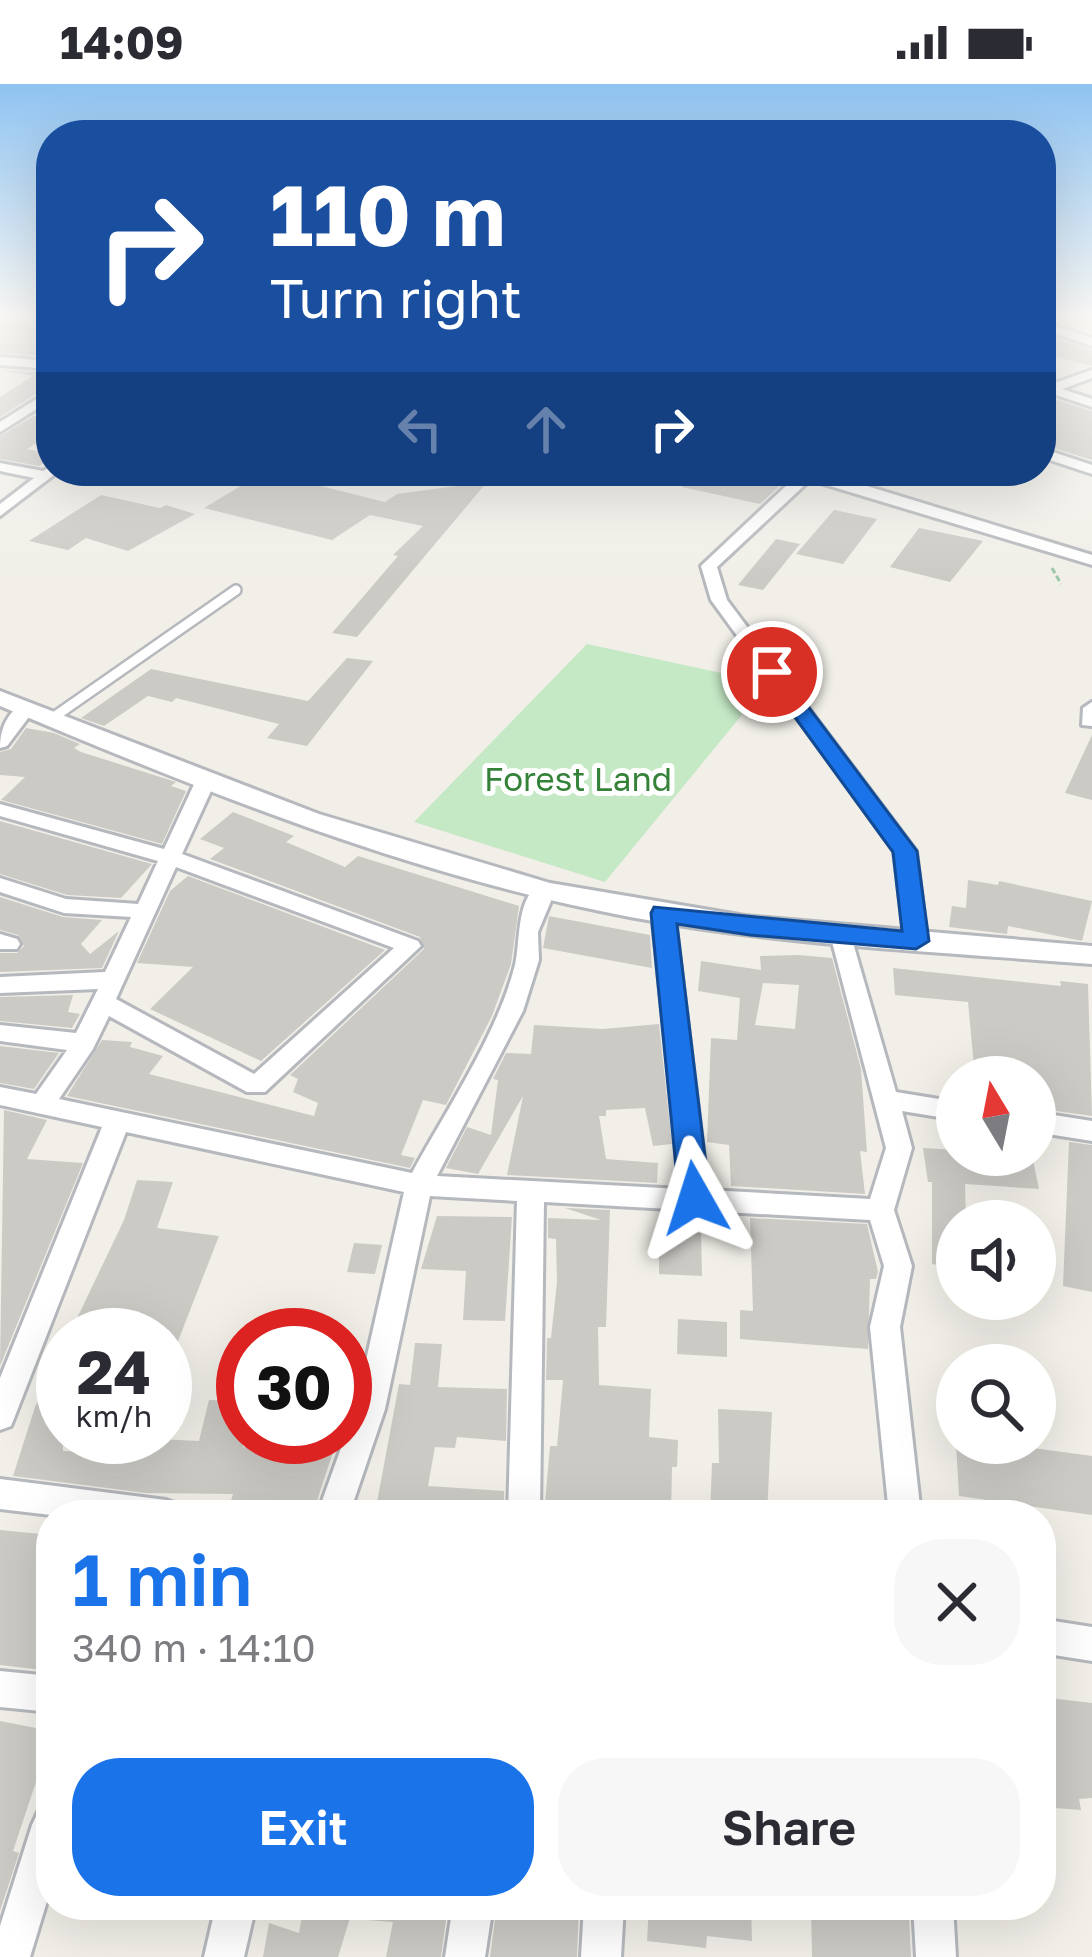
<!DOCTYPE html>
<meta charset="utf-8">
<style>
body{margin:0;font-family:"Golos Text",sans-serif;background:#f7f7f7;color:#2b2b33;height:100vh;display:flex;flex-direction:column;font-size:45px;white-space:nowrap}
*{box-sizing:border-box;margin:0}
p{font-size:39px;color:#7c7c81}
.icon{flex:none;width:66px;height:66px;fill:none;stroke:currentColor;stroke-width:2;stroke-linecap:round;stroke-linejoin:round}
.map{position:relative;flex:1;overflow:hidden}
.details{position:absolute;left:36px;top:1416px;width:1020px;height:420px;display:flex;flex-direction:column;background:#fff;border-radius:48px;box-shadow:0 12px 48px #0002}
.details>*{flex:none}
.top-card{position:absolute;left:36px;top:36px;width:1020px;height:366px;border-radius:48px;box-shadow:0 12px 48px #0002;background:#1a4fa0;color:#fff;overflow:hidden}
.needle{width:78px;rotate:350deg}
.controls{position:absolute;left:936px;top:972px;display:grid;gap:24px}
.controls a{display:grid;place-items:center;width:120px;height:120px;border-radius:50%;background:#fff;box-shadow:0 12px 48px #0002;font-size:60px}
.speed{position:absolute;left:36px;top:1224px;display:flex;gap:24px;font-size:60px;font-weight:700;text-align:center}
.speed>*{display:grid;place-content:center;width:156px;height:156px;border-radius:50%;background:#fff;box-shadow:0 12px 48px #0002;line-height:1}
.speed small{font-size:30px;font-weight:400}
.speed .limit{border:18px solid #d22;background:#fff;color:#111}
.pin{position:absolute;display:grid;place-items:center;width:102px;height:102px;color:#fff;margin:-51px;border:6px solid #fff;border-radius:50%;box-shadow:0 3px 12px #0007}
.me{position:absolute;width:132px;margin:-66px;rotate:354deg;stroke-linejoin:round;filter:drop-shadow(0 0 9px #0008)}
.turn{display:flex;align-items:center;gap:42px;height:252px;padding:0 36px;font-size:54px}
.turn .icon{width:156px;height:156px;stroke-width:2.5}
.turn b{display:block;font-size:84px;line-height:102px}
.lanes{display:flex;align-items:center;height:114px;padding:0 36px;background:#0003;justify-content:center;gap:60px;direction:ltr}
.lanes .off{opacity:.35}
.round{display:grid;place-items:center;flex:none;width:126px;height:126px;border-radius:48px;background:#f7f7f7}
.headline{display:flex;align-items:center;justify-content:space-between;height:204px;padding:0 36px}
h1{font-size:72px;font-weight:600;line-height:90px;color:#1a73e8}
.cta{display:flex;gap:24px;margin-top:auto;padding:24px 36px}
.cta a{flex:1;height:138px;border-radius:48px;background:#1a73e8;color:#fff;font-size:48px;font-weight:600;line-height:138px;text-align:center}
.cta a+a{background:#f7f7f7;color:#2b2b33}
.status{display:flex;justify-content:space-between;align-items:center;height:84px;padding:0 60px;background:#fff;direction:ltr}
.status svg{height:33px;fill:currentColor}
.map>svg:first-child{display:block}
.green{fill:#c5e8c5}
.building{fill:#cccac5;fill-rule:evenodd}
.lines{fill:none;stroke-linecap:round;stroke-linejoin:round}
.service-casing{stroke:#b5b8bc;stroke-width:14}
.minor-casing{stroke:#b5b8bc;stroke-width:6}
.tertiary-casing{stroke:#b5b8bc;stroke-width:6}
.path{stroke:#9cc7a9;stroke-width:3;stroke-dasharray:6 3;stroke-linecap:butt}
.service{stroke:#fff;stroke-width:9}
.minor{fill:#fff;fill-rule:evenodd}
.tertiary{fill:#fff;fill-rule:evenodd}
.route{fill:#1a73e8;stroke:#114b97;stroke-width:3}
.labels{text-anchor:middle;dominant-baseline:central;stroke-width:10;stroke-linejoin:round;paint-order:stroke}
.park-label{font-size:33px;fill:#348238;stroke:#fff}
</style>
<div class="status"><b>14:09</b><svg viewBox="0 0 49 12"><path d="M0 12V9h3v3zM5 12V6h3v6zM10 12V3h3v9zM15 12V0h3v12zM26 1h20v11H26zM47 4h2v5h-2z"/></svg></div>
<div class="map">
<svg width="1092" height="1873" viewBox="0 0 1092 1873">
<rect width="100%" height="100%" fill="#f1efe8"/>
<!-- green -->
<path class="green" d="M587 560 768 599 605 798 414 738Z"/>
<!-- building -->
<path class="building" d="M0 235 51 241V272L0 269Z
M1048 252 1092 266V282L1041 269V255Z
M0 286 51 289V300L0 333V313L33 292Z
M1050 314 1092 327V376L1041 360V316Z
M34 332 51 335V349L27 365 51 370V375L39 382 0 375V352Z
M699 387H761L789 393 760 420 682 403Z
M264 388 385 418 397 410 487 398 357 553 332 549 398 472 393 471 423 442 370 431 332 456 204 424Z
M101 411 160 424 166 421 195 430 128 467 86 454 68 466 29 457Z
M834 426 877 435 843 480 796 470Z
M919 444 983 457 950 498 890 483Z
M776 455 800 460 763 506 738 501Z
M347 574 373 577 307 662 267 654 279 640 176 614 172 618 148 612 104 642 81 634 151 585 308 617Z
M26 644 54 649 80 660 74 664 81 668 176 698 171 702 186 707 162 760 1 716 25 693 0 691V668L11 665Z
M1092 651V716L1065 709Z
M233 728 294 752 286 758 345 783 358 772 519 822 511 880 492 932 446 1021 423 1016 401 1071 415 1074 410 1084 67 1012 102 956 132 958 130 963 163 972 149 990 314 1032 318 1019 293 1008 298 995 290 991 424 865 420 853 210 775 224 764 200 755Z
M0 737 152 780 121 814 67 811 0 790Z
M188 792 385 866 261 977 150 925 193 883 137 879 170 807Z
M968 796 998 801 999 797 1092 817 1082 857 1008 842 1007 850 949 843 952 822 966 824Z
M0 813 63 833 102 836 81 860 90 870 119 847 102 884 0 888V869H17L24 862 18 851 0 846Z
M549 832 650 851 652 884 543 864Z
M798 871 832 874 861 985 867 1068 860 1067 865 1110 731 1102 729 1061 707 1058 711 954 737 956 740 914 698 907 701 877 761 886 760 872ZM763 899 799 901 795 945 755 941Z
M893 884 1061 902 1060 897 1088 900 1092 1032 1035 1024V993H975L968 918 895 911Z
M73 911 68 928 80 930 72 944 0 937V913Z
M659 940 672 1060 653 1062 645 1024 606 1026V1032H599L606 1075 658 1079 657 1099 507 1091 523 1012 478 1090 446 1084 467 1043 491 1051 498 996 493 995 506 969 531 970 534 941 603 945Z
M0 962 59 969 34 1005 0 999Z
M4 1026 47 1036 27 1075 83 1079 0 1282Z
M1069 1058 1092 1061V1208L1063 1202Z
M923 1064 957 1066V1071H1032L1039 1105 965 1100 966 1137H957V1184L932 1180V1098H928Z
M137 1096 173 1098 157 1144 219 1152 166 1288 165 1251H69L124 1136Z
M565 1124 610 1126 606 1243H598L599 1301 651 1305 649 1353 678 1356 677 1383H672L671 1431H544L550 1362H557L563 1296H546L547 1254H551L557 1198 556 1155 548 1154V1134L601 1136Z
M437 1132 512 1133 505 1237 463 1236 466 1187 421 1185Z
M750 1134 867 1140 878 1188 876 1195H870L868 1265 740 1255V1226L753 1227Z
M659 1147 701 1149 702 1192 659 1190Z
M354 1159 382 1161 375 1190 347 1188Z
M678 1235 727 1238V1273L677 1270Z
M415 1259 442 1260 438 1303 507 1305 506 1357 457 1353 455 1364 435 1363 428 1402 504 1407V1431H455L456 1426 377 1418 399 1300 410 1301Z
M63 1268V1367L110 1369 115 1353 199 1357 209 1316 243 1317V1363L290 1370 292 1353H338L313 1429 231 1417 233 1410 146 1409 13 1392 35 1323Z
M718 1325 772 1328 767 1431H710L712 1379H719Z
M956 1359H995L1092 1372V1431L959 1412Z
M0 1446 51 1451V1587L0 1581Z
M1041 1613 1092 1619V1714L1079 1715 1081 1726 1041 1723Z
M0 1637 51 1647V1698L37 1695 13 1767 19 1769 0 1827Z
M304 1821H354L338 1873H263L269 1839 299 1849Z
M356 1821H448L441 1873H386L393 1838 355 1835Z
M497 1821H579L577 1873H490Z
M649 1821H751L752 1857 707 1852 706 1864 647 1857Z
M811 1821H876V1827L909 1832 911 1873H812Z"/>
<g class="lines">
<!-- service casing -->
<g class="service-casing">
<path id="service" d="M51 635 236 506"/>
</g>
<!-- minor casing -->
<g class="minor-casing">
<path id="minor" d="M27 230H51V236Z
M1041 237 1092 254V262L1041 245Z
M0 273 51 277V285L0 281Z
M1092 286V294L1062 305 1092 315V323L1050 309 1041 312V300L1049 301Z
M51 306V316L0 348V338Z
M1041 364 1092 381V390L1041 373Z
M0 379 43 387 51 383V387H59L0 432V420L34 394 0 387Z
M406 387H465C452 395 419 395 406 387Z
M802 387H818L1092 471V481L810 396 717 483 727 516 916 767 927 857 916 864 905 857 894 767 711 516 701 482Z
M1092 618V642L1082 641 1083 624Z
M26 619 35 625 7 662 0 664C0 646 7 626 26 619Z
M206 690 216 696 182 770 418 857 421 862 265 1008H247L109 932 93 965 59 1015 412 1089C447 1025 497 951 515 881 521 856 515 809 545 798L556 805 538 848 539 876 523 927 437 1092 681 1105 652 829 663 822 674 829 708 1106 870 1115 886 1064 830 850 841 843 849 845 896 1008 957 1018V1036L902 1027 912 1064 894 1126 912 1182 900 1243 921 1431H889L870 1243 884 1182 870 1136 544 1118 540 1431H508L517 1117 430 1112 385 1325 349 1431H317L355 1325 404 1108 126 1048 15 1332 11 1342 0 1346V1294L102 1043 0 1021V1003L36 1010 67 966 0 957V941L76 949 98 905 0 909V893L105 888 131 833 64 829 0 808V794L66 815 138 820 158 777 0 732V720L164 765 196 696ZM176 783 394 864 254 990 116 915Z
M0 850 17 855 20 860 17 865H0Z
M1035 1028 1092 1037V1057L1035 1048Z
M0 1395 166 1416 177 1420 182 1431H51L0 1425Z
M1041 1535 1092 1543V1577L1041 1569Z
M0 1587 51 1592V1628L0 1623Z
M51 1722V1804L30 1873H0V1842L32 1741 38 1728Z
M216 1821H256L244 1873H204Z
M453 1821H493L485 1873H445Z
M584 1821H624L621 1873H581Z
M913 1821H953L956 1873H916Z"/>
</g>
<!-- tertiary casing -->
<g class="tertiary-casing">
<path id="tertiary" d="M0 607 319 730 550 799 745 832 1092 862V880C938 868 782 861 630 833 411 792 204 707 0 622Z"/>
</g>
<!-- path -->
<path class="path" d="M1052 484 1061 500"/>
<!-- service -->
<use href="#service" class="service"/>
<!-- minor -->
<use href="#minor" class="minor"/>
<!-- tertiary -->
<use href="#tertiary" class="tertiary"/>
</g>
<!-- sky -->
<linearGradient id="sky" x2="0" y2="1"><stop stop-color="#8fc3f1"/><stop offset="0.47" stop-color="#f9f8f5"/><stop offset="1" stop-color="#f9f8f5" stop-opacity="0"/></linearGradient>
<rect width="1092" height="493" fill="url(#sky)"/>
<!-- route -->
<path class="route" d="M772 582 779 584 917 767 929 857 916 865 750 851 677 840 710 1114 706 1122H684L679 1114 651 829 654 823 902 847 893 768 762 588Z"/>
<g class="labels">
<!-- park labels -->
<g class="park-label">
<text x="578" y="694">Forest Land</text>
</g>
</g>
</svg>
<div class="controls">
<a><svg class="needle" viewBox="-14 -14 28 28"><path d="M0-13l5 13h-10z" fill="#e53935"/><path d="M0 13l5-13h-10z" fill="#7c7c81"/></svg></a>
<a><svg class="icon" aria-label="sound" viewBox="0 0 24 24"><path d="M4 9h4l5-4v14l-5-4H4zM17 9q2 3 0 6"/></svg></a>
<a><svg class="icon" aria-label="search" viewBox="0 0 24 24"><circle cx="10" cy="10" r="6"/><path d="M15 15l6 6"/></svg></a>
</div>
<div class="speed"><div>24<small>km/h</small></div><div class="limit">30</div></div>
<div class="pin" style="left:772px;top:588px;background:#d93025"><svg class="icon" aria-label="arrive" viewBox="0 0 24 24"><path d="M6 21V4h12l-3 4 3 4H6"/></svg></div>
<svg class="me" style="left:695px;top:1114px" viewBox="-20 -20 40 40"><path d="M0-17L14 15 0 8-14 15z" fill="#1a73e8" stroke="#fff" stroke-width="4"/></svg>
<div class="top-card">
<div class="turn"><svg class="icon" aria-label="right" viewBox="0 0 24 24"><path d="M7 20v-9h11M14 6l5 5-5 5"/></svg><div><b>110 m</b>Turn right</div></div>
<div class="lanes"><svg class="icon off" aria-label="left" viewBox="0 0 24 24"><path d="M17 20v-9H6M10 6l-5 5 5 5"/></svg><svg class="icon off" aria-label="ahead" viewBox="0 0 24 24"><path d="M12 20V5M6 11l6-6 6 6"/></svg><svg class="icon" aria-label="right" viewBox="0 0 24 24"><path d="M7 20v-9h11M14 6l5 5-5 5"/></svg></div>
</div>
<section class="details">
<div class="headline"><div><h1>1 min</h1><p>340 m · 14:10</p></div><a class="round"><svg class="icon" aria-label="close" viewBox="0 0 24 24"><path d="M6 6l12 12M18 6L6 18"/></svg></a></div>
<div class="cta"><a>Exit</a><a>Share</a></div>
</section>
</div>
